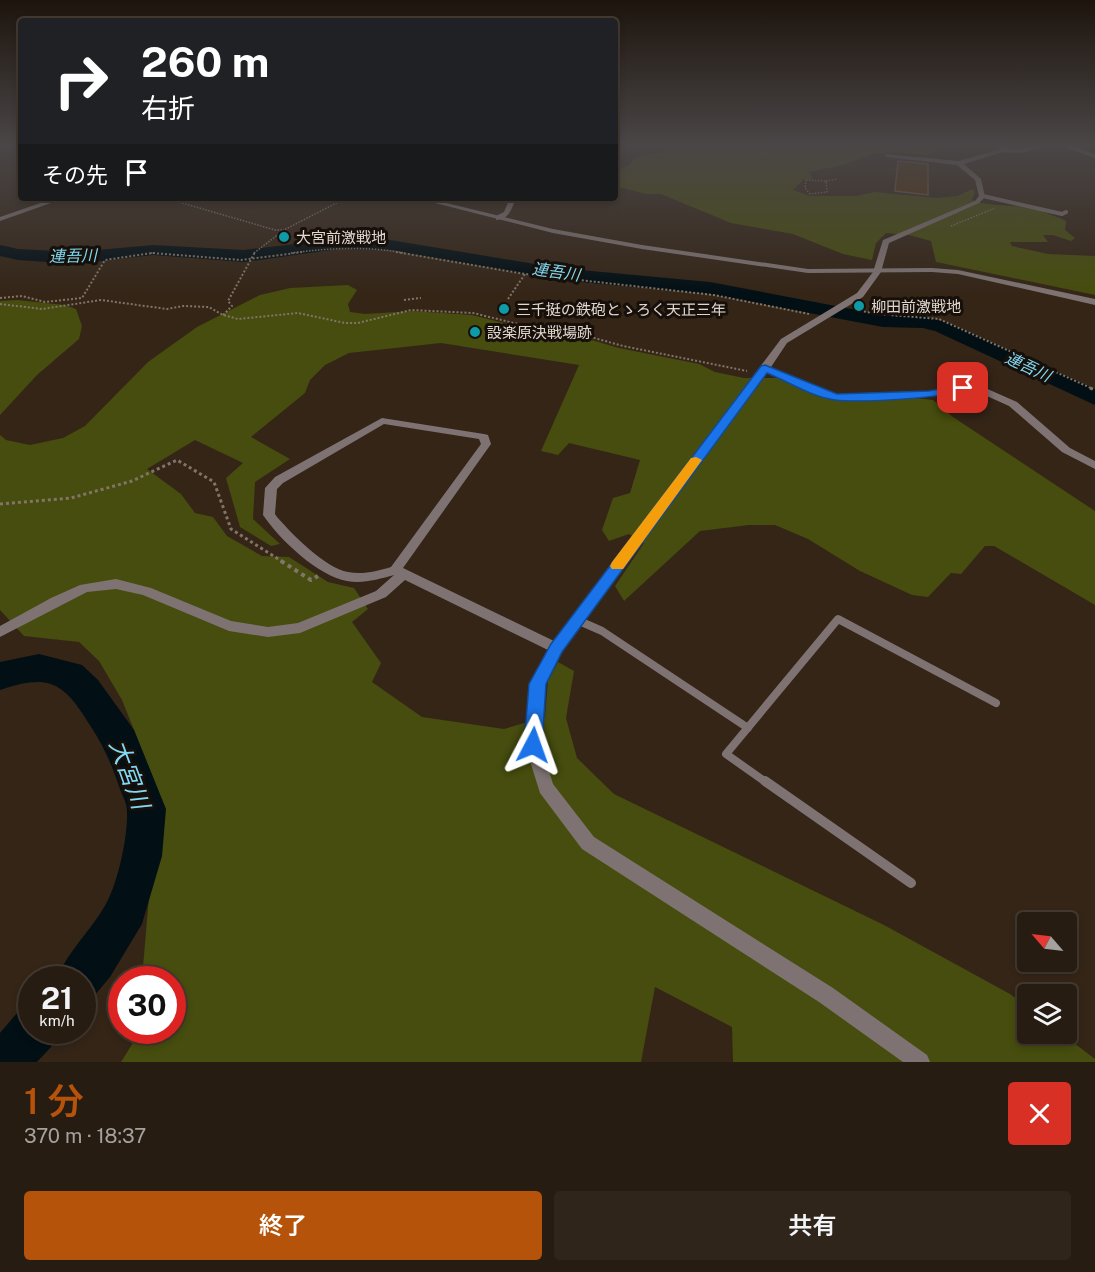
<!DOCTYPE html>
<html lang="ja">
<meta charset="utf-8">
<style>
body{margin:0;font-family:"Public Sans","Noto Sans JP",sans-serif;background:#2f251a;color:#f1f3f6;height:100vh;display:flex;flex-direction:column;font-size:22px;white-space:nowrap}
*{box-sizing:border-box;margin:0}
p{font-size:20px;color:#a4a19f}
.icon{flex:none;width:33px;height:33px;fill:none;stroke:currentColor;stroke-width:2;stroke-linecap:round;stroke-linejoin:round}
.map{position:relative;height:1062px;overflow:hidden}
.panel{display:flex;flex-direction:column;background:#271c11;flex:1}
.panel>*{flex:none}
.hud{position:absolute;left:18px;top:18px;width:600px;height:183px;border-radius:6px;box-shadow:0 3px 9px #0003,0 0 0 2px #433a31;background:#202124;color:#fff;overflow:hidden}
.needle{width:39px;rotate:298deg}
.buttons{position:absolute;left:1017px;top:912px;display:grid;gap:12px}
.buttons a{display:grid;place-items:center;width:60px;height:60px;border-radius:6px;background:#271c11;box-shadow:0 3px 9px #0003,0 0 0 2px #433a31;font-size:30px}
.speed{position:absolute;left:18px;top:966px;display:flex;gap:12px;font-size:30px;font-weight:700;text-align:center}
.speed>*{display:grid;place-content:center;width:78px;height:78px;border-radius:50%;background:#271c11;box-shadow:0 3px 9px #0003,0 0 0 2px #433a31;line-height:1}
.speed small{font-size:15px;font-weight:400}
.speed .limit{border:9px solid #d22;background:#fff;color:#111}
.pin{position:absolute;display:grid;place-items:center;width:51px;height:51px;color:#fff;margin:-26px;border-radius:12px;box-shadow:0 3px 9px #0006}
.me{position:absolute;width:66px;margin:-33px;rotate:4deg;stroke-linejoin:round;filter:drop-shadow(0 0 4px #0008)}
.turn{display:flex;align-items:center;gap:21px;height:126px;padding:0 24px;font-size:27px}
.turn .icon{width:78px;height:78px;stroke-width:2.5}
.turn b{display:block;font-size:42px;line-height:51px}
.then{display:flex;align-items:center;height:57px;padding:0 24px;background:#0003;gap:12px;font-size:22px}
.round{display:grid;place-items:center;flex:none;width:63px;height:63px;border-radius:6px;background:#2f251a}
.head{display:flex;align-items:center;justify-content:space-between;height:102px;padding:0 24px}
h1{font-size:36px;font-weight:600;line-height:45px;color:#b45309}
.button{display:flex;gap:12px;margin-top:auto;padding:12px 24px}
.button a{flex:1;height:69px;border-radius:6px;background:#b45309;color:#fff;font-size:24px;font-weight:600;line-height:69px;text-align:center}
.button a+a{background:#2f251a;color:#f1f3f6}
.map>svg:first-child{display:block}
.green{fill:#464d0e}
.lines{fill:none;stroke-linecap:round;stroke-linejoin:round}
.river{fill:#020f14;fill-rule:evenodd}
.building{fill:#552f08;stroke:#6c5b4c;stroke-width:1.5}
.path-far3{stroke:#817468;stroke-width:1.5;stroke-dasharray:1.5 1.5;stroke-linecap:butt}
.path-far2{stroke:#817468;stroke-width:2;stroke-dasharray:2 2;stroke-linecap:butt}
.path-far1{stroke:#817468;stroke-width:3;stroke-dasharray:3 3;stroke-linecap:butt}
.path{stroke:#817468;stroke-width:4;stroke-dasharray:4 4;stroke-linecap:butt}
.service-far2{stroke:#7e7372;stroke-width:4}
.service-far1{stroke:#7e7372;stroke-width:8}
.service{stroke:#7e7372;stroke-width:10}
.minor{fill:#7e7372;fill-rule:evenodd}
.tertiary{fill:#7e7372;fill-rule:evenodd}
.route{fill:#1a73e8;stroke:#114b97;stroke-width:1.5}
.slow{fill:#f59e0b}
.culture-dot{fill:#0f9aa8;stroke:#160f0a;stroke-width:2}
.labels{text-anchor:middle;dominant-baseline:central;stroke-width:6;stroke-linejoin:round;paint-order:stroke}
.far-poi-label{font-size:15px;fill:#e2d7cf;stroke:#160f0a;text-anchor:start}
.far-water-label{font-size:16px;font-style:italic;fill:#81d9f3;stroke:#160f0a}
.near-water-label{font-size:24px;font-style:italic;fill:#81d9f3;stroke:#160f0a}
</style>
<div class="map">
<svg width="1095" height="1062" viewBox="0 0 1095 1062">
<rect width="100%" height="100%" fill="#342517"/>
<!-- green -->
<path class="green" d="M948 145 927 155 894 152 876 153 843 165 809 172 813 179H804L793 190 810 196H856L874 192 937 198 957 196 973 189 975 192 972 200C987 205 999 205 1015 206 1031 207 1051 214 1066 221L1065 230 1075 238 1071 241 1053 235H1043L1048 242H1010L1012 246 1048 254 1095 256V295L936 262 931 241 909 235 886 233 876 243 872 260 843 254 793 234 731 223 661 194H646L615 186V172L628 166 635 158 641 155 665 152 658 148 615 146Z
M348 285 357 290 348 304 350 312 365 314 413 311 472 315 524 328 564 332 619 348 699 364 715 372 744 378H777L841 400 908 397 933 400 953 417 1095 511V605L994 546H985L961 574 951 573 928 597 912 595 860 571 808 539 775 525H749L700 531 624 601 615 586 644 543 629 534 609 541 602 530 613 498 630 493 640 460 569 443 558 455 541 451 579 365 441 343 349 353 325 365 310 380 305 393 251 437 290 459 255 482 253 519 280 544 271 546 240 527 226 478 243 463 195 440 147 469 181 494 195 513 213 517 227 536 262 556 289 557 328 582 354 588 368 609 352 622 381 663 372 682 422 717 504 729 545 717 548 681 558 662 574 671 566 718 577 758 614 794 884 925 1010 994 1027 1007 1028 1034H1062L1095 1059V1062H733L732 1027 655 987 641 1062H121L136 1038V1031L172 1030V980L142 979 158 790 122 700 99 661 79 642 24 636 0 610V435L6 440 30 445 63 438 85 426 148 362 197 327 260 295 290 288Z
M17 300 65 305 76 309 82 326 79 339 37 375 0 415V301Z"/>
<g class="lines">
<!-- river -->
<path class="river" d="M339 239 390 240 559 268 710 282 883 315 924 316 949 323 1095 389V405L935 331 923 328 883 327 710 294 559 280 390 250 339 249 244 262 153 255 76 264 18 260 0 256V245L18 249 76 252 153 245 244 250Z
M39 654 82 665 98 680 134 730 166 809 162 856 142 924 110 977 94 996 82 1001V980H56C68 950 94 928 108 900 119 878 128 835 127 811 127 804 123 796 120 789 110 759 102 743 84 716 60 678 42 676 0 690V662Z
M32 1008V1030H57L51 1047 37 1062H0V1033L17 1013Z"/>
</g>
<!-- building -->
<path class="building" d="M898 161 928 164V195L895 191Z"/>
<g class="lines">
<!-- path-far3 -->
<path class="path-far3" d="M806 180 826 181 827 192 810 194 805 188Z
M826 181 838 179
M165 198 275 230H284
M951 226 995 208
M151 253H155
M254 253 284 230 346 198
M291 253C330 248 366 246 405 253"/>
<!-- path-far2 -->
<path class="path-far2" d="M396 252 525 274 714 295 809 314
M0 298 22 296 45 302 82 298 105 260 152 253 241 260 303 252
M508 299 525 274
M404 300 421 298
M0 304 42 309 101 300 167 309 183 306 209 307 223 315 238 319 298 313 345 323H358L411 310 473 313 522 325 562 329 623 346 747 371
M856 310 877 314 939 319 1093 389
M223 315 232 306 228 301 255 252"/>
<!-- path-far1 -->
<path class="path-far1" d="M1090 388 1095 390
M0 504 71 498 132 481 177 460 214 482 231 529 283 562"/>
<!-- path -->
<path class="path" d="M281 561 311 580 318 576"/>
<!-- service-far2 -->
<path class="service-far2" d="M1000 145 1008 150
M983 196 1062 214 1066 212"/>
<!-- service-far1 -->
<path class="service-far1" d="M577 620 602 631 748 728
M767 783 726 754 838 619 996 703"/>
<!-- service -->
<path class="service" d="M765 781 911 883"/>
<!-- minor -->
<path class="minor" d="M1035 145H1047L1021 153 1003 152 964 164 981 179 985 197 979 203 889 243 881 272 863 297 787 343 771 367 821 390 837 394 929 391 963 385 983 387 1017 402 1070 448 1095 461V469L1062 452 1009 406 978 392 963 391 929 397 837 400 815 394 767 372 561 651 545 684 541 745 553 784 594 837 833 988 927 1055 930 1062H903L819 1002 582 849 540 793 525 745 531 684 548 650 405 580 386 597 300 633 268 637 229 631 143 595 116 589 87 592 0 637V626L51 598 80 585 116 579 151 588 231 621 268 627 298 623 376 591 394 575C379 579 363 584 347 581 318 576 280 540 263 515L265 488 275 477 382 418 484 434 488 435 491 444 403 568 554 641 781 339 857 293 873 272 883 240 975 201 979 196 975 180 957 165 886 157 884 154 959 161 1003 148 1021 149ZM384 424 479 439 481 444 391 567C377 571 363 575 348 572 325 568 293 535 277 517L275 514 277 489 283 483Z
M1059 145H1069L1095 154V158Z
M510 198H516C512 208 509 220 496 220V216L504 212Z"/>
<!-- tertiary -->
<path class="tertiary" d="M55 198H65L0 221V217Z
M415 198H426L553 229 642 245 808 269 932 268 958 270 1095 299V305L958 274 932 272 808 273 642 249 553 233Z"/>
</g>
<!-- sky -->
<linearGradient id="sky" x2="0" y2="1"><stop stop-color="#1d140d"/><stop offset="0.49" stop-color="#4a4647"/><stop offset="1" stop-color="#4a4647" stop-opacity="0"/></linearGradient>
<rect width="1095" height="294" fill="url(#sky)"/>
<!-- route -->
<path class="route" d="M765 365 837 394 929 391 963 385 968 388C956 398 855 403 835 400 812 397 789 382 767 373L562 652 546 684 542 745 539 751 533 753 527 751 524 745 529 684 551 644 761 366Z"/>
<!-- slow -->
<path class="slow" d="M696 457 702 460 623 569H612L610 566 612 562 691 458Z"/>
<!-- markers -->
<g class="culture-dot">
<circle cx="284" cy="237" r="6"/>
<circle cx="859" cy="306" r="6"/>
<circle cx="504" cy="309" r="6"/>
<circle cx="475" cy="332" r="6"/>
</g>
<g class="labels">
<!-- far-poi labels -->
<g class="far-poi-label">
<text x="296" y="237">大宮前激戦地</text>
<text x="871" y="306">柳田前激戦地</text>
<text x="516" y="309">三千挺の鉄砲とゝろく天正三年</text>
<text x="487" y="332">設楽原決戦場跡</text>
</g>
<!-- far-water labels -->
<g class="far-water-label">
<text transform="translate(73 256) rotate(-1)">連吾川</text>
<text transform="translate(556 272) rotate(8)">連吾川</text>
<text transform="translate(1028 367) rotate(25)">連吾川</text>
</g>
<!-- near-water labels -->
<g class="near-water-label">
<text transform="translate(130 774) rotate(70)">大宮川</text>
</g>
</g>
</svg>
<div class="buttons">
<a><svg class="needle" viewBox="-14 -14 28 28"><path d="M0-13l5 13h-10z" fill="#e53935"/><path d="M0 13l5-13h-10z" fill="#a4a19f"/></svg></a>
<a><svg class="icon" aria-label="layers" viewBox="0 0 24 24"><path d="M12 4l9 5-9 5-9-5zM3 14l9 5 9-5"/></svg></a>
</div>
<div class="speed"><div>21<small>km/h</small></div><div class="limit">30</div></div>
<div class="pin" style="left:963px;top:388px;background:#d93025"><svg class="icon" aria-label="arrive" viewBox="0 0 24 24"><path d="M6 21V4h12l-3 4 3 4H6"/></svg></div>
<svg class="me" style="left:533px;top:745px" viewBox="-20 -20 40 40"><path d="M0-17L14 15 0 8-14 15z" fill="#1a73e8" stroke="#fff" stroke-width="4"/></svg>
<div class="hud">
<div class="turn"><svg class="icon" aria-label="right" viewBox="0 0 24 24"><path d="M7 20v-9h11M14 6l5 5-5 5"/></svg><div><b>260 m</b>右折</div></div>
<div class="then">その先<svg class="icon" aria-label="arrive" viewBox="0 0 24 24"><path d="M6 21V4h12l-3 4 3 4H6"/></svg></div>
</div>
</div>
<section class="panel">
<div class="head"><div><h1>1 分</h1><p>370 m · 18:37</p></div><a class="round" style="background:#d93025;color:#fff"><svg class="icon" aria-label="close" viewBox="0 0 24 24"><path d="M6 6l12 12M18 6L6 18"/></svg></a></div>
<div class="button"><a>終了</a><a>共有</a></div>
</section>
